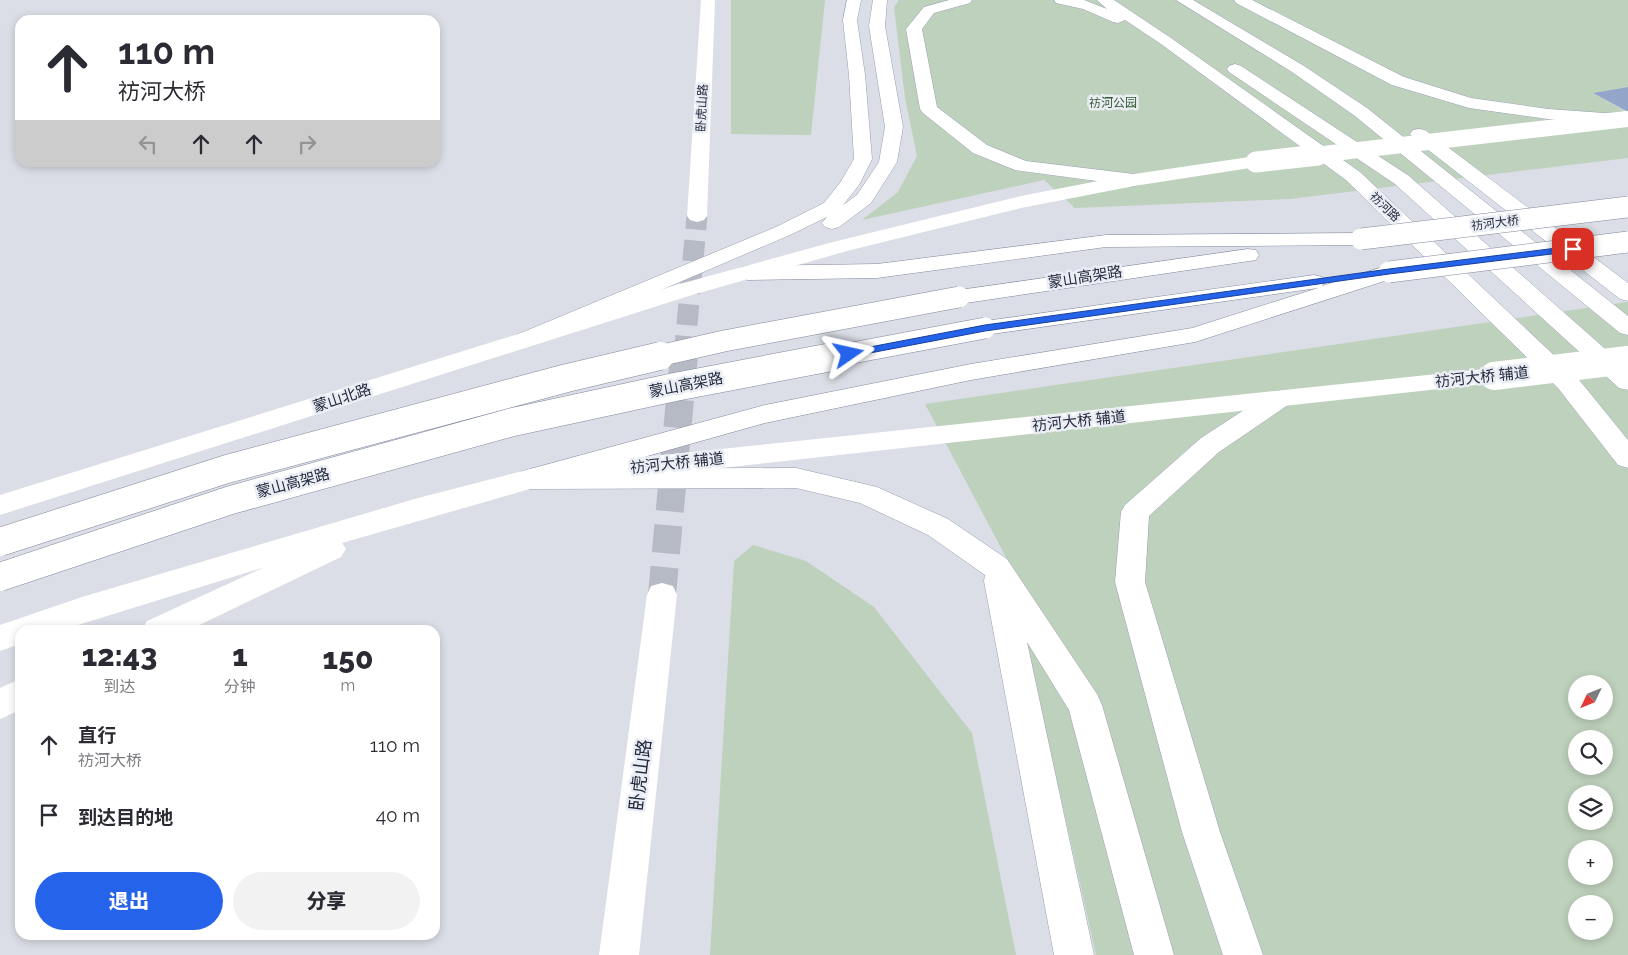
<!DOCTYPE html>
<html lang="zh">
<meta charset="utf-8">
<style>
body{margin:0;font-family:Raleway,"Noto Sans SC",sans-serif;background:#f2f2f3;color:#2b2b33;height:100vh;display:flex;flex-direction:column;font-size:19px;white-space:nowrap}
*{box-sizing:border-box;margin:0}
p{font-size:16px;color:#7c7c81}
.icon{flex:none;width:28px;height:28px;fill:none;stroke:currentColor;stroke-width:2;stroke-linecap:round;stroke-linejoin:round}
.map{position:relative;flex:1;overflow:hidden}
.details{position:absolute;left:15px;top:625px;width:425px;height:315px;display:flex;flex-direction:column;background:#fff;border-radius:15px;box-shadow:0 2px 8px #0003}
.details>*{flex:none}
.top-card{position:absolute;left:15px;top:15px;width:425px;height:152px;border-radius:15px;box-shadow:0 2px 8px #0003;background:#fff;color:#2b2b33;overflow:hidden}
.needle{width:32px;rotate:227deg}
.buttons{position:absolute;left:1568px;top:675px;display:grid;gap:10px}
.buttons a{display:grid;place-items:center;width:45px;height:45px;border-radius:50%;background:#fff;box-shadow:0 2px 8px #0003;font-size:25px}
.pin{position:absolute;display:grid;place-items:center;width:42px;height:42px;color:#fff;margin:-21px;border-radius:10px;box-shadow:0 2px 8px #0006}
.me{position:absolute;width:55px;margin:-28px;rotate:79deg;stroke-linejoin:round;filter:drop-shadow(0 0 4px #0008)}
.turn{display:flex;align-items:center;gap:18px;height:105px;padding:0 20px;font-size:22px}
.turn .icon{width:65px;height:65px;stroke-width:2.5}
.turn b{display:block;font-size:35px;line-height:42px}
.lanes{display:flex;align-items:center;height:48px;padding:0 20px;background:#0003;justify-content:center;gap:25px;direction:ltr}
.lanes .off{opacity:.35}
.eta{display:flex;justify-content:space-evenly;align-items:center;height:85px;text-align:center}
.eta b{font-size:30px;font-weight:800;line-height:35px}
.button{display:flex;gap:10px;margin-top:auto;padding:10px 20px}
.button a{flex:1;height:58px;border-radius:30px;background:#2563eb;color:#fff;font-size:20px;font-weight:800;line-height:58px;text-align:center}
.button a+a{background:#f2f2f3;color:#2b2b33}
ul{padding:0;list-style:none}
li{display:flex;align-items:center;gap:15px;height:70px;padding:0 20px}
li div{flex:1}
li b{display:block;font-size:19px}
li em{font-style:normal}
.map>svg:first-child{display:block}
.green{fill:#bed1bc;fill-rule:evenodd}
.water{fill:#93a6c9}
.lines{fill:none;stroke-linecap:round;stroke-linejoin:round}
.secondary-tunnel-far1{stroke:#b6bac4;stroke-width:21;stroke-dasharray:21 11;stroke-linecap:butt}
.secondary-tunnel{stroke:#b6bac4;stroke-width:28;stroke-dasharray:28 14;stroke-linecap:butt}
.primary-casing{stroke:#9aa0b3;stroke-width:1}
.highway-casing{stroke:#82899e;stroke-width:1}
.secondary{fill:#fff;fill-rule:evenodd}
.primary{fill:#fff;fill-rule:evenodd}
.highway{fill:#fff;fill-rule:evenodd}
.highway-bridge-far1-casing{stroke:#82899e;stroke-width:22;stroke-linecap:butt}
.highway-bridge-casing{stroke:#82899e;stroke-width:29;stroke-linecap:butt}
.secondary-bridge-far2{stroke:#fff;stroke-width:16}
.secondary-bridge-far1{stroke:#fff;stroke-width:21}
.secondary-bridge{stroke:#fff;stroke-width:28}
.highway-bridge-far1{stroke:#fff;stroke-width:21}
.highway-bridge{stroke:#fff;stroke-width:28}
.route{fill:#2563eb;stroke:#184099}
.labels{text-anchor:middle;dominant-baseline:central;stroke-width:5;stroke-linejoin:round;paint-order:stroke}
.far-park-label{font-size:12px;fill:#335a31;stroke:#eaedf4}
.far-street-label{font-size:12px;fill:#242a3d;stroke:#eaedf4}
.street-label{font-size:15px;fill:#242a3d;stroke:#eaedf4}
.near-street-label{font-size:18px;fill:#242a3d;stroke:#eaedf4}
</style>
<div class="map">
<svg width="1628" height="955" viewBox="0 0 1628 955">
<rect width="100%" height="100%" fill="#dbdee6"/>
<!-- green -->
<path class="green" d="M731 0H825L811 135 731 134Z
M899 0H1628V87L1593 93 1628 113V158L1290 199 1075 208 1044 180 862 220 898 192 917 156 905 98 894 7Z
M1628 302V955H1096L1008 561 925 404ZM1576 684H1604V711H1576ZM1576 739H1604V766H1576ZM1576 794H1604V821H1576ZM1576 849H1604V876H1576ZM1576 904H1604V931H1576Z
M753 545 806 561 874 607 972 733 1016 955H710L734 561Z"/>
<!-- water -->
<path class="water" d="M1628 87V112L1593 93Z"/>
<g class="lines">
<!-- secondary-tunnel-far1 -->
<path class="secondary-tunnel-far1" d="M684 357 697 216"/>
<!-- secondary-tunnel -->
<path class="secondary-tunnel" d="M662 595 684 356"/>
<!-- primary casing -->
<g class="primary-casing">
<path id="primary" d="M847 0H861L857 20 865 75 872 159 859 185 843 205 857 195 879 162 885 127 869 26 873 0H887L885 26 903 127 897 162 871 203 839 227 832 229 825 227 822 223 827 217 790 235 532 345 524 347 516 345 512 340 516 335 776 227 824 203 840 183 854 159 849 75 843 20Z
M949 0H972L970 3 934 13 922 29 937 107 987 145 1026 161 1134 174 1141 176 1144 180 1141 184 1134 186 1015 170 973 153 923 113 920 109 906 29 924 7Z
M1054 0H1084L1107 9 1097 0H1114L1171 38 1360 172 1576 376 1628 440V468L1618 465 1558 388 1346 180 1161 44 1125 20 1118 23 1113 22 1083 9 1056 3Z
M1176 0H1193L1304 66 1367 108 1628 316V335L1620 333 1355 116 1292 72Z
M1234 0H1252L1404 77 1471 98 1548 109 1618 114 1624 115 1627 119 1624 123 1618 124 1548 119 1469 108 1392 85 1236 3Z
M1235 64 1241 66 1409 176 1628 369V390L1619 388 1395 184 1229 72 1227 69 1229 66Z
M1419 129 1425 130 1628 283V301L1620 299 1413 138 1410 134 1413 130Z
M1279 391 1288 393 1292 399 1288 405 1219 452 1149 516 1145 582 1220 832 1263 955H1223L1182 832 1115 582 1121 512 1125 505 1201 438 1270 393Z
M796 468 877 487 948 519 1007 559 1097 694 1102 705 1174 955H1134L1069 710 1027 642 1094 955H1054L984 581 985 575 928 535 860 503 796 488 532 489 522 486 518 479 522 472 532 469Z"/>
</g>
<!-- highway casing -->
<g class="highway-casing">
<path id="highway" d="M1361 233 1368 235 1371 239 1368 243 1361 245 1106 247 877 278 748 280 740 278 737 273 740 268 748 266 877 264 1106 235Z
M1248 249 1256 250 1259 255 1256 260 959 304 951 302 948 297 951 292 959 290Z
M1389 265 1397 267 1400 272 1397 277 1195 342 971 380 765 423 530 489 520 486 516 479 520 472 530 469 765 405 971 364 1192 328 1318 288 985 335 977 333 973 328 977 323 985 321 1314 275 1322 277 1325 282 1322 286Z"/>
</g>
<!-- secondary -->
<path class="secondary" d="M701 0H715L707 216 704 220 697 222 690 220 687 216Z
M1256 156 1263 158 1265 162 1263 166 1134 186 1021 208 847 251 692 295 0 515V495L676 285 833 242 1021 196 1134 174Z
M1494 368 1503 370 1506 376 1503 382 530 489 342 543 346 549 341 557 189 630H142L147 621 265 567 62 630H20V644L0 651V625L82 597 418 498 530 469Z
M662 583 673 586 677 595 639 955H599L647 595 651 586Z
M20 679V710L0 719V688Z"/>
<!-- primary -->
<use href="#primary" class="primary"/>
<!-- highway -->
<use href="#highway" class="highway"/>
<!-- highway-bridge-far1 casing -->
<g class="highway-bridge-far1-casing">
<path id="highway-bridge-far1" d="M1361 239 1628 207
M1389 272 1628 242
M654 357 724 341 959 297
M831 357 985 328"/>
</g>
<!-- highway-bridge casing -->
<g class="highway-bridge-casing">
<path id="highway-bridge" d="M0 542 227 469 567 378 660 356
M0 577 231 500 513 422 675 387 837 356"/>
</g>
<!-- secondary-bridge-far2 -->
<path class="secondary-bridge-far2" d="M1307 156 1627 119"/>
<!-- secondary-bridge-far1 -->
<path class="secondary-bridge-far1" d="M1256 162 1318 155"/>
<!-- secondary-bridge -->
<path class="secondary-bridge" d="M1494 376 1628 360"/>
<!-- highway-bridge-far1 -->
<use href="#highway-bridge-far1" class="highway-bridge-far1"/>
<!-- highway-bridge -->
<use href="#highway-bridge" class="highway-bridge"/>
</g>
<!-- route -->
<path class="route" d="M1573 246 1576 247V251L1389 274 985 331 849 357 844 354 849 351 985 325 1389 269Z"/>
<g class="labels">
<!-- far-park labels -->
<g class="far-park-label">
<text x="1113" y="103">祊河公园</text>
</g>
<!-- far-street labels -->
<g class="far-street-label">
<text transform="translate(702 108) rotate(-87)">卧虎山路</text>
<text transform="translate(1385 207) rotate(44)">祊河路</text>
<text transform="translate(1495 223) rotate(-7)">祊河大桥</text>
</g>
<!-- street labels -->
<g class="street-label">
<text transform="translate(1085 277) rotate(-9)">蒙山高架路</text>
<text transform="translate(1482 377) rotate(-6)">祊河大桥 辅道</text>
<text transform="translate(686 385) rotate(-11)">蒙山高架路</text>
<text transform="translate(342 398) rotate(-18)">蒙山北路</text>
<text transform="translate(1079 421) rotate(-6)">祊河大桥 辅道</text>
<text transform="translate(677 463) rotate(-6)">祊河大桥 辅道</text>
<text transform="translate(293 483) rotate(-15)">蒙山高架路</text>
</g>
<!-- near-street labels -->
<g class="near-street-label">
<text transform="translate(640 775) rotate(-83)">卧虎山路</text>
</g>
</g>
</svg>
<div class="buttons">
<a><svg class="needle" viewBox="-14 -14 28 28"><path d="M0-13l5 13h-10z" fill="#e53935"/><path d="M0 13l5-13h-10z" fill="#7c7c81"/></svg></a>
<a><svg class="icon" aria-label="search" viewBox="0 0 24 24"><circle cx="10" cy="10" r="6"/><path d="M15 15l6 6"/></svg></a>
<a><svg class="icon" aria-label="layers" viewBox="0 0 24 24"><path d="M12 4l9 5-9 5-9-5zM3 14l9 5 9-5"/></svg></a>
<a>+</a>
<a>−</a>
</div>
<div class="pin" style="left:1573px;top:249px;background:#d93025"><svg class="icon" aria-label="arrive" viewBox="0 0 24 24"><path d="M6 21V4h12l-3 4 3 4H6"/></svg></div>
<svg class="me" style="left:849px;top:354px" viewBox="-20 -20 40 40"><path d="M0-17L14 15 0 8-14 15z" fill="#2563eb" stroke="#fff" stroke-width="4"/></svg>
<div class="top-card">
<div class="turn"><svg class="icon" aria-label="ahead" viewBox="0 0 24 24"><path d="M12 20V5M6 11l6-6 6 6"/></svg><div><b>110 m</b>祊河大桥</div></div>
<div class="lanes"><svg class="icon off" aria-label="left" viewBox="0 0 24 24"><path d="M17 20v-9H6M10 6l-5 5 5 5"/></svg><svg class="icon" aria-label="ahead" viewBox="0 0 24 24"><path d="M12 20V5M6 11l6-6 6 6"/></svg><svg class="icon" aria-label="ahead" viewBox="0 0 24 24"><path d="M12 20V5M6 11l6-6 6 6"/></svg><svg class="icon off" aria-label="right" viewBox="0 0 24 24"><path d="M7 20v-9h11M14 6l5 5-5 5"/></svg></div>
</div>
<section class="details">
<div class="eta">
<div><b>12:43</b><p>到达</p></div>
<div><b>1</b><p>分钟</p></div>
<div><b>150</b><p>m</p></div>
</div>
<ul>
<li><svg class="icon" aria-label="ahead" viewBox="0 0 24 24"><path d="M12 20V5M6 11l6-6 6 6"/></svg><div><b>直行</b><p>祊河大桥</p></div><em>110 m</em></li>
<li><svg class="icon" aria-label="arrive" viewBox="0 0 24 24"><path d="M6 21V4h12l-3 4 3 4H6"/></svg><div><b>到达目的地</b></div><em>40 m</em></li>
</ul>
<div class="button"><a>退出</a><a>分享</a></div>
</section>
</div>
